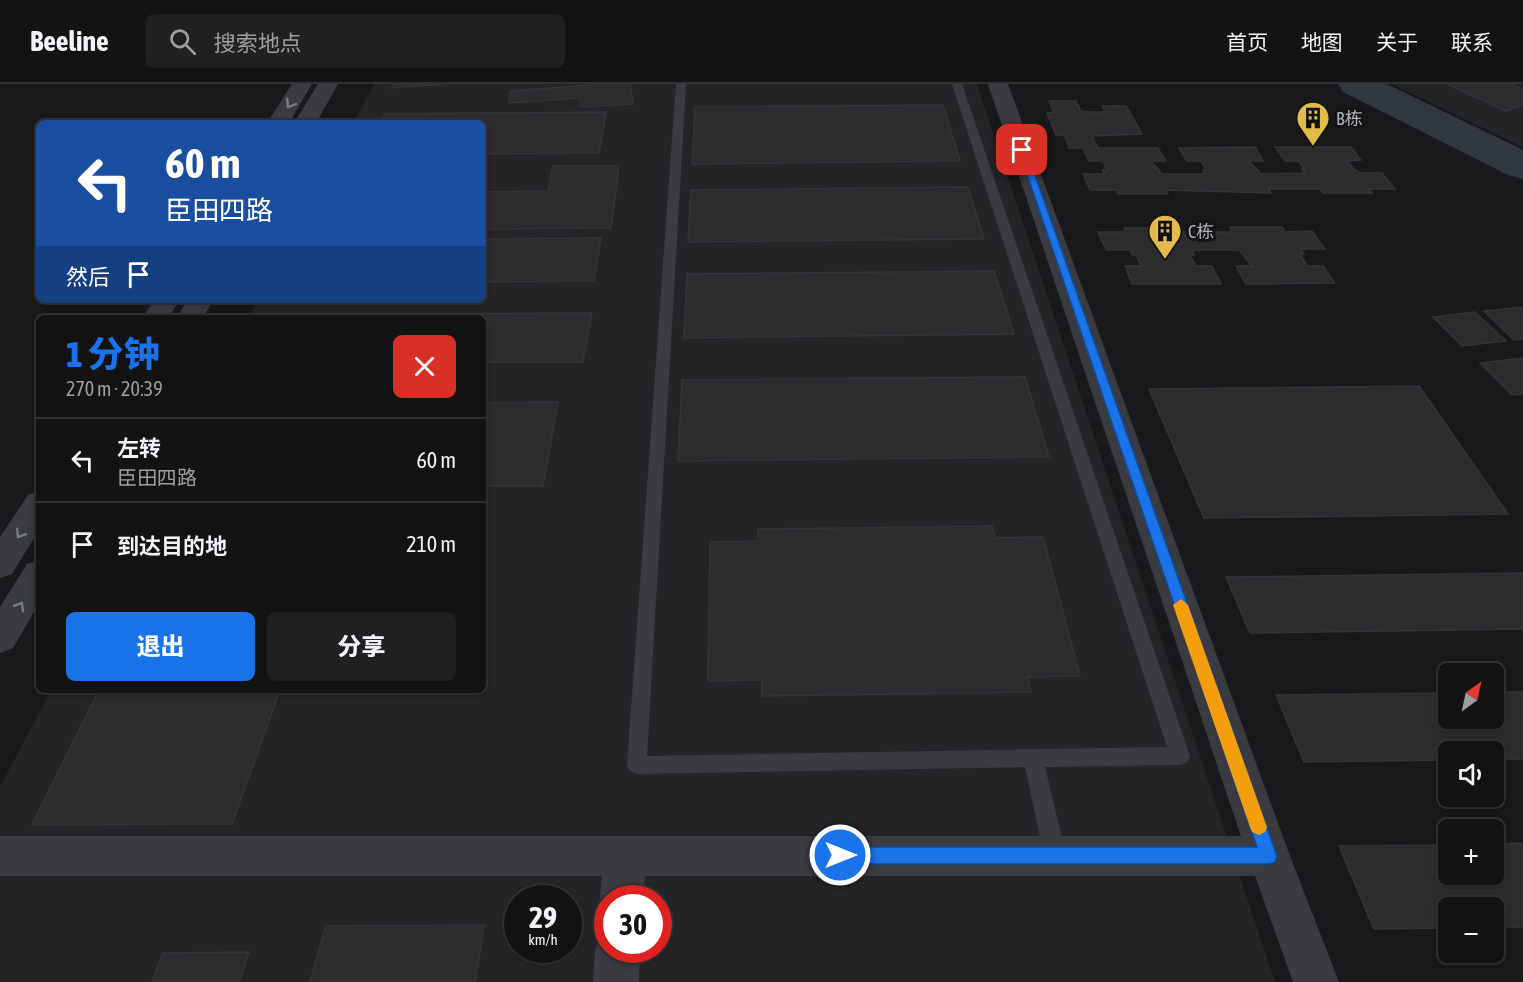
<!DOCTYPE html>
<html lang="zh">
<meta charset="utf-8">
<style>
body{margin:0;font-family:"Asap Condensed","Noto Sans SC",sans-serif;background:#202022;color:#f1f3f6;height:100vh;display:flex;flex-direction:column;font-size:22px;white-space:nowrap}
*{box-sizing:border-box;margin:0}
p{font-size:20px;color:#9d9ea0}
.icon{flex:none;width:33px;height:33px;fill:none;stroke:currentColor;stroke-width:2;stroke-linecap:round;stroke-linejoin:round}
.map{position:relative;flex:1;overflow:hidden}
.panel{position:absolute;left:36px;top:231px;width:450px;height:378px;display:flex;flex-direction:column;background:#131314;border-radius:9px;box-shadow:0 3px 9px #0003,0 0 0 2px #323234}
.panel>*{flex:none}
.top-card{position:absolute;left:36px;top:36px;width:450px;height:183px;border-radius:9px;box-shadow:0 3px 9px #0003,0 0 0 2px #323234;background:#1a4fa0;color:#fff;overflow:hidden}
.needle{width:39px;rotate:33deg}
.buttons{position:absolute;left:1438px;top:579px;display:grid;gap:12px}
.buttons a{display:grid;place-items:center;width:66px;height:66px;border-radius:9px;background:#131314;box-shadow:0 3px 9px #0003,0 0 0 2px #323234;font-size:30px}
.speed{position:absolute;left:504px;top:801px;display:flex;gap:12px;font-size:30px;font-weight:700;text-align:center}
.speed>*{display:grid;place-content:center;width:78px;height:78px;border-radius:50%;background:#131314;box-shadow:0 3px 9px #0003,0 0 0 2px #323234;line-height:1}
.speed small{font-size:15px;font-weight:400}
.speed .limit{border:9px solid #d22;background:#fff;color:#111}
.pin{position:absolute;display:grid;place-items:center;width:51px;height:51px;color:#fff;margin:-26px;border-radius:12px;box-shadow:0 3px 9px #0006}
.me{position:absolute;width:66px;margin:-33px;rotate:90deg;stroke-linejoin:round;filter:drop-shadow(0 0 4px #0008)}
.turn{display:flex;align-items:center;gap:21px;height:126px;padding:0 30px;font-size:27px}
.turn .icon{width:78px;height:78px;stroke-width:2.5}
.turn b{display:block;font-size:42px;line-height:51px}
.then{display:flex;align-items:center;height:57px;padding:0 30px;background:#0003;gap:12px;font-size:22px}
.round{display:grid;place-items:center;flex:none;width:63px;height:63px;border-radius:9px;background:#202022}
.headline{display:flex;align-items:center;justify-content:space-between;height:102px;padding:0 30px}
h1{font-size:36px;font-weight:800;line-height:45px;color:#1a73e8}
.button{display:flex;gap:12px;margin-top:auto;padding:12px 30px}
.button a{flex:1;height:69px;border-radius:9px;background:#1a73e8;color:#fff;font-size:24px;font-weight:800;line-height:69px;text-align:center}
.button a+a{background:#202022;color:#f1f3f6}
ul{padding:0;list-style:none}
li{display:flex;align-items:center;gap:18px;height:84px;padding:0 30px;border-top:2px solid #323234}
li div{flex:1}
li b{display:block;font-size:22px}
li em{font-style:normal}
header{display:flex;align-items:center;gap:36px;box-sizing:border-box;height:84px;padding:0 30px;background:#131314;border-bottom:2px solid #323234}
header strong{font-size:28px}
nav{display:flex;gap:33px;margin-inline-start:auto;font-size:21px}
.search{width:420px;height:54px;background:#202022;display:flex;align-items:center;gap:15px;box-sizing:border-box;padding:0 21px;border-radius:9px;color:#9d9ea0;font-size:22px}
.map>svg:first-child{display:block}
.built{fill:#252528;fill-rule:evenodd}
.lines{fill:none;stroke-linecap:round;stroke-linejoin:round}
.river{fill:#30373e;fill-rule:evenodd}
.building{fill:#2c2c2f;stroke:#343337;stroke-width:1.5}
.service{fill:#3a3b40;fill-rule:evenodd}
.minor{fill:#3a3b40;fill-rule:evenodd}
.tertiary{fill:#3a3b40;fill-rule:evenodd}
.oneway{stroke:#797b83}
.route{fill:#1a73e8;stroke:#114b97;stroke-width:1.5}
.slow{fill:#f59e0b}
.labels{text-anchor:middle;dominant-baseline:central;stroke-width:6;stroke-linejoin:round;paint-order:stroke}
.far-poi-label{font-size:18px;fill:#adb0b9;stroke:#141416;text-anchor:start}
</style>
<header>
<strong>Beeline</strong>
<div class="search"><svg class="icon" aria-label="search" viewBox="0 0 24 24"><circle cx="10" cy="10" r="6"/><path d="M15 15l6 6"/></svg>搜索地点</div>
<nav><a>首页</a><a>地图</a><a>关于</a><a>联系</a></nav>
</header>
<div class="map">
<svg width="1523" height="898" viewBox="0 0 1523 898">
<rect width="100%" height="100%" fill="#19191b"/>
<!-- built -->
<path class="built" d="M374 0H977L1275 898H0V703L51 606H483V234H249L259 216H483V39H353ZM518 814H568V866H518ZM608 814H658V866H608Z
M1392 0H1523V63L1475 40Z"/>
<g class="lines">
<!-- river -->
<path class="river" d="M1338 0H1387L1523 66V95L1508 91 1343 8Z"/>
</g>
<!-- building -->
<path class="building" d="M393 0H446L392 4Z
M604 0H630L633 20 581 23 580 14 509 19 510 7Z
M1447 0H1511L1523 5V21L1506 27Z
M1049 17H1076L1081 27 1088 28H1105L1102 22H1126L1142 50 1092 52 1098 64H1158L1166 77H1151L1162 90H1205L1203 86H1206L1201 77H1187L1179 64 1255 63 1263 77H1249L1261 90 1305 89 1302 85 1305 86 1299 77H1285L1275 63H1351L1361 76 1347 77 1354 85 1361 89H1382L1395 105H1369L1372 109H1323L1320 105H1268L1271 109 1166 106 1168 110H1118L1116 106H1090L1083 90H1105L1103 86H1107L1103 77H1089L1083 64H1069L1064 51H1056L1047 29 1054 28Z
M943 21 960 77 692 80 695 23Z
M606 28 599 69 483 70V39H381L385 30Z
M553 82H619L611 144 483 145V108L548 107Z
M968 103 984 155 688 158 691 106Z
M1230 143H1282L1285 148 1312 147 1325 165H1301L1304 170H1300L1307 182H1323L1335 199 1246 200 1236 182H1252L1239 166H1192L1194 171H1190L1196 182H1212L1221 200H1132L1125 182H1141L1136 171H1132L1130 166H1106L1098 148H1126L1124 144H1176L1178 148H1232Z
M601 154 594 197 483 198V155Z
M994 187 1014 250 684 254 687 190Z
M1523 223V255L1514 256 1484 227Z
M1475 228 1506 257 1462 262 1433 233Z
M592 229 583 278H483V234H259L261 231Z
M1523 274V310L1512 311 1480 279Z
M1025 293 1049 373 678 377 682 296Z
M1419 302 1508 430 1204 434 1149 305Z
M558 318 543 402H483V319Z
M992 442 995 454 1043 453 1080 592 1027 593 1031 608 762 612V596L708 597 710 458 758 457V445Z
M1523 489V545L1250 549 1226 493Z
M99 606H280L232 740 32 741Z
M1494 608H1523V675H1494V668H1449V676L1304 678 1276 611 1449 609V634H1494Z
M1523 759V843H1494V824H1449V844L1374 845 1339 762 1449 761V790H1494V760Z
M484 841 475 898H310L326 842Z
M249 868 239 898H152L163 869Z"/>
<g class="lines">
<!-- service -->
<path class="service" d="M676 0H686L647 672 1167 663 952 0H962L1190 672 1187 678 1180 681 1045 683 1066 771 1062 778 1055 781 1048 778 1044 771 1025 683 637 690 630 687 627 681Z"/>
<!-- minor -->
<path class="minor" d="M988 0H1008L1290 772 1339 898H1293L1255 792H645L644 814H608V830L600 814 602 792H0V752H1241Z
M608 848V866H640L639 898H593L595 866 602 850Z"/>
<!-- tertiary -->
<path class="tertiary" d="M292 0H312L289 39H267Z
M318 0H338L316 39H294Z
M154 216H180L168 234H142Z
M187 216H213L203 234H177Z
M39 407V446L12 490 0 494V453L28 411Z
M39 476V519L13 564 0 569V523L27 480Z"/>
</g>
<!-- one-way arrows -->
<defs><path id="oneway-chevron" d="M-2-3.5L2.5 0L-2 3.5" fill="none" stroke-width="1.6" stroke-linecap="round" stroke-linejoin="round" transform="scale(1.5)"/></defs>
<g class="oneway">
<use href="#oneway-chevron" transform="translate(290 20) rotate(122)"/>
<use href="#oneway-chevron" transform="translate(20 450) rotate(122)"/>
<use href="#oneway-chevron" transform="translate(20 522) rotate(-59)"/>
</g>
<!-- route -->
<path class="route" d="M1018 64 1026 66 1277 772 1275 778 1269 780H840L834 777 831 771 834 765 840 763H1257Z"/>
<!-- slow -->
<path class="slow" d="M1181 515 1188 521 1267 743 1265 748 1259 751 1252 748 1250 743 1173 521Z"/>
<!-- icons -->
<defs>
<g id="building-pin" transform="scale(1.725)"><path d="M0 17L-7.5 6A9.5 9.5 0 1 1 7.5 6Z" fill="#e2bb4a" stroke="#141416"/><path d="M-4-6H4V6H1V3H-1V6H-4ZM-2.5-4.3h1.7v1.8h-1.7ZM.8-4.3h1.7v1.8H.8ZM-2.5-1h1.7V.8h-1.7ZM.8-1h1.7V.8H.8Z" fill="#111"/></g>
</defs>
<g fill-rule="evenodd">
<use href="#building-pin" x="1313" y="34"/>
<use href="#building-pin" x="1165" y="147"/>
</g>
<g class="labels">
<!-- far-poi labels -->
<g class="far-poi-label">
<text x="1336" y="34">B栋</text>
<text x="1188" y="147">C栋</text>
</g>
</g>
</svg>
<div class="buttons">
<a><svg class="needle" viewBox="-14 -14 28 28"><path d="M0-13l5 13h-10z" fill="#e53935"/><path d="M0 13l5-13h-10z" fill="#9d9ea0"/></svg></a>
<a><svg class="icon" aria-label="sound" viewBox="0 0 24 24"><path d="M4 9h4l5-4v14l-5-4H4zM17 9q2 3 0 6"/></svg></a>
<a>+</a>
<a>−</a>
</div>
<div class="speed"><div>29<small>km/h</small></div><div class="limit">30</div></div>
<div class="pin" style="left:1022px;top:66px;background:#d93025"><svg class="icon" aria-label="arrive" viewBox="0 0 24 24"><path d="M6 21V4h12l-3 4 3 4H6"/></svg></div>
<svg class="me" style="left:840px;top:771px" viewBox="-20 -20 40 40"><circle r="17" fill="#1a73e8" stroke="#fff" stroke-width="3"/><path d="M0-11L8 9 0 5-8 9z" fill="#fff"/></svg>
<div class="top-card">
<div class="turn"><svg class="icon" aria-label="left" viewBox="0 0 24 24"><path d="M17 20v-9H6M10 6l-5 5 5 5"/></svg><div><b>60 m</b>臣田四路</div></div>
<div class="then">然后<svg class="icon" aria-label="arrive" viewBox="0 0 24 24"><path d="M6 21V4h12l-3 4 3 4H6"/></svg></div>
</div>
<section class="panel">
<div class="headline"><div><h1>1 分钟</h1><p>270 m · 20:39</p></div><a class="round" style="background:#d93025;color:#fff"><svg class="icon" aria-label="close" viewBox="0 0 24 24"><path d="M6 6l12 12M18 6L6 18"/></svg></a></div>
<ul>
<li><svg class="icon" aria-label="left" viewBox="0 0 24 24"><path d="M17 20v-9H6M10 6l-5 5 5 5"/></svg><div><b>左转</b><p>臣田四路</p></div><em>60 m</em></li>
<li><svg class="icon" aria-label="arrive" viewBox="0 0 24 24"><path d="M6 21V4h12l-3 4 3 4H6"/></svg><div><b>到达目的地</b></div><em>210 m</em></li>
</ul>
<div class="button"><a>退出</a><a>分享</a></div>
</section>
</div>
